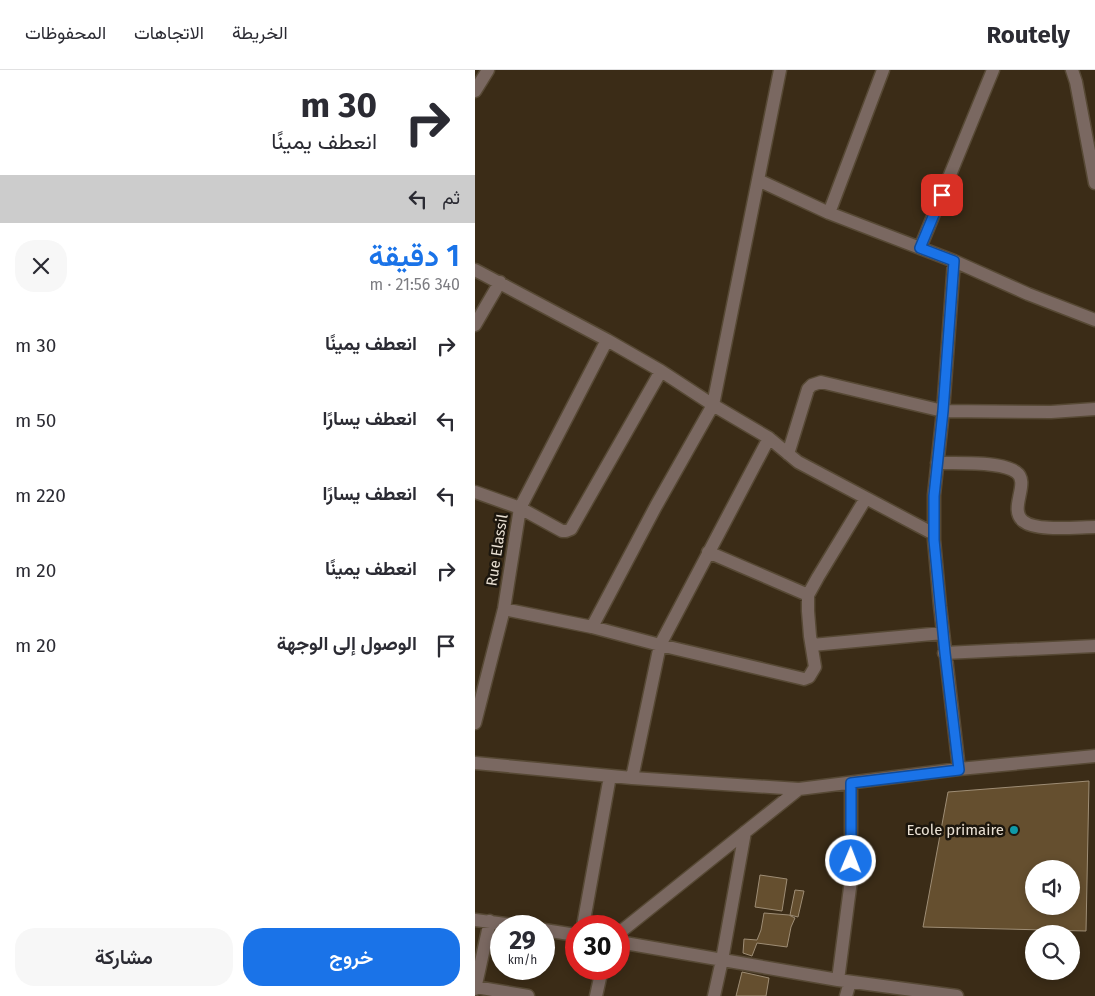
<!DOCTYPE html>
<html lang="ar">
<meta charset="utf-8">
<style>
body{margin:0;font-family:"Fira Sans",Vazirmatn,sans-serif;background:#f7f7f7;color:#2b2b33;direction:rtl;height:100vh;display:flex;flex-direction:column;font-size:19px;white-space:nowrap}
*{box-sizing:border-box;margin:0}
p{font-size:16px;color:#7c7c81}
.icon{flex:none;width:28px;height:28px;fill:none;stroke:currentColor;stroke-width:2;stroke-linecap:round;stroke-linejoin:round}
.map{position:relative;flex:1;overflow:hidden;direction:ltr}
.drawer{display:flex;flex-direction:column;background:#fff;width:475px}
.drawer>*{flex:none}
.hud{background:#fff;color:#2b2b33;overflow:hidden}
.tools{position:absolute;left:550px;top:790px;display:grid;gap:10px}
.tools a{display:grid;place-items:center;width:55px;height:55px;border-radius:50%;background:#fff;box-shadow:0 2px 8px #0003;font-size:25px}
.speed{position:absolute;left:15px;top:845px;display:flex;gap:10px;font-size:25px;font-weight:700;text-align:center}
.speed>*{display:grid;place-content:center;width:65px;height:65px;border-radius:50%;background:#fff;box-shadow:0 2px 8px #0003;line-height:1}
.speed small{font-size:12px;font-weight:400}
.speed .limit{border:8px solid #d22;background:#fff;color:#111}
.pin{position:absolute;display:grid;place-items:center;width:42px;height:42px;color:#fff;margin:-21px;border-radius:10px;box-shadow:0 2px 8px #0006}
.me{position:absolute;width:55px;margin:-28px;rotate:1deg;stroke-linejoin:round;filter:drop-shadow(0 0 4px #0008)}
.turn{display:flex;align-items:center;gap:18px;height:105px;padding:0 15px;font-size:22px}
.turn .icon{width:65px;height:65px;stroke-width:2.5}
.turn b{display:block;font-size:35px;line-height:42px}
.then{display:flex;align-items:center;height:48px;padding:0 15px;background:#0003;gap:10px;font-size:19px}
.round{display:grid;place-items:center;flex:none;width:52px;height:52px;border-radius:20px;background:#f7f7f7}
.overview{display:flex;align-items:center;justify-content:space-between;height:85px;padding:0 15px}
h1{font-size:30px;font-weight:600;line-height:38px;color:#1a73e8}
.button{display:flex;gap:10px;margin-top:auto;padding:10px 15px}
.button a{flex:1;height:58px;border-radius:20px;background:#1a73e8;color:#fff;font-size:20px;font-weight:600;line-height:58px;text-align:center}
.button a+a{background:#f7f7f7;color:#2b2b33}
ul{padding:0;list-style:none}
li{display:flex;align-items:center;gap:15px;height:75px;padding:0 15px}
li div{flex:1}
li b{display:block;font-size:19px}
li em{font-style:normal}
header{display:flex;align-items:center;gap:30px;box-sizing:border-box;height:70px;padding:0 25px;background:#fff;border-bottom:1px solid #e1e1e2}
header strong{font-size:24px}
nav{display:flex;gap:28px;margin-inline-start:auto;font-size:18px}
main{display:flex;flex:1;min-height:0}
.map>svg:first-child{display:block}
.building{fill:#654f2f;stroke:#9e8d75;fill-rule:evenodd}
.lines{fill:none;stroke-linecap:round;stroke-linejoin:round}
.minor-casing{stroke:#574935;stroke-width:15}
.tertiary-casing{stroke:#574935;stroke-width:15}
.minor{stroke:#7a6861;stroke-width:12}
.tertiary{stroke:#7a6861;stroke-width:12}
.route-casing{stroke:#114b97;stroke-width:12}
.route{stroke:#1a73e8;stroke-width:9}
.culture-dot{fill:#0f9aa8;stroke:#1c160d;stroke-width:2}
.labels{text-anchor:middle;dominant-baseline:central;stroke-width:5;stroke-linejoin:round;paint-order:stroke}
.street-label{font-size:15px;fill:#eae1d4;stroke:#1c160d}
.poi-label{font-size:15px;fill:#eae1d4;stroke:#1c160d;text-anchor:end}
</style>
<header>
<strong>Routely</strong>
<nav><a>الخريطة</a><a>الاتجاهات</a><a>المحفوظات</a></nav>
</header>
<main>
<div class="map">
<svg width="620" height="926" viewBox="0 0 620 926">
<rect width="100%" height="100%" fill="#3b2c17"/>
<!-- building -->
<path class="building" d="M614 711 611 861 448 857 473 722ZM559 799H596V836H559Z
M285 805 312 809 307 841 280 837Z
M320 820 329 821 323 847 315 845Z
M289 843 314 845 320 848 316 857 312 877 282 873 277 886 268 883 269 869 282 870 286 860Z
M267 902 294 908 291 926H261Z"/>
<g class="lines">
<!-- minor casing -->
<g class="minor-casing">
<path id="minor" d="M305 0 283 110 354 143 479 191 553 224 620 250
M0 21 13 0
M354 143 408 0
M445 178 518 0
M479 191 468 341 459 425V470L465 536 484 699
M0 200 132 270 186 301 238 335 294 368 323 392 459 464
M0 255 25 212
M313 384 333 319 337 315 346 312 468 341 576 342 620 339
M462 393C480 393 527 391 541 402 556 412 533 439 548 451 561 462 603 457 620 457
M0 422 45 438 87 461H91L96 459 186 301
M233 482 333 525
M29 539 117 557 185 575 329 609 334 607 340 597 335 566 333 541V525L343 507 391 428
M117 557 181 436 238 335 283 110
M337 575 468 563
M469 583 620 576
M0 653 29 539 45 438 132 270
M0 693 157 708 324 719 484 699 620 686
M157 708 185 575 294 368
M0 850 45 856
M108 856 135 706
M69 860 101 865
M144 863 324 719
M144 872 363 910 482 926
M363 910 376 810V713
M0 917 53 926
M0 919 15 851
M121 926 127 899
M239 926 247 890 270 762
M371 926 375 912"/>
</g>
<!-- tertiary casing -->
<g class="tertiary-casing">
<path id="tertiary" d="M597 0 601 12 620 113"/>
</g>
<!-- minor -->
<use href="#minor" class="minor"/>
<!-- tertiary -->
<use href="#tertiary" class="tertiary"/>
</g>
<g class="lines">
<!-- route casing -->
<g class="route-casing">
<path id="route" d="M376 791V713L484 700 470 583 459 470V426L468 341 479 191 445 178 467 125"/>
</g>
<!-- route -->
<use href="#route" class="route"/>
</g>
<!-- markers -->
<circle class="culture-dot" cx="539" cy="760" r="5"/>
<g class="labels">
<!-- street labels -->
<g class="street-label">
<text transform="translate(22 480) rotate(-81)">Rue Elassil</text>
</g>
<!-- poi labels -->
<g class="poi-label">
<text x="529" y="760">Ecole primaire</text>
</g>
</g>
</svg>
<div class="tools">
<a><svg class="icon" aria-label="sound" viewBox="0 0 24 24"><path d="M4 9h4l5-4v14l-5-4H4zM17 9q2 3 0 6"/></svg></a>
<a><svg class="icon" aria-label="search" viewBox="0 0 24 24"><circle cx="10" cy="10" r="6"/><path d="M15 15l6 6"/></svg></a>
</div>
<div class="speed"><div>29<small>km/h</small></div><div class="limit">30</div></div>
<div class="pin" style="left:467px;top:125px;background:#d93025"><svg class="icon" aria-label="arrive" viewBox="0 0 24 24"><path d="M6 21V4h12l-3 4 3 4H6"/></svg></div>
<svg class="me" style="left:376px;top:791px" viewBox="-20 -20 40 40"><circle r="17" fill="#1a73e8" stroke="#fff" stroke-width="3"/><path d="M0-11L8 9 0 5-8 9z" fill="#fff"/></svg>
</div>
<section class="drawer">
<div class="hud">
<div class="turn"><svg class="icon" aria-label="right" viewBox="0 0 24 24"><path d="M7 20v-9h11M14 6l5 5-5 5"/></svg><div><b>30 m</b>انعطف يمينًا</div></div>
<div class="then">ثم<svg class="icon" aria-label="left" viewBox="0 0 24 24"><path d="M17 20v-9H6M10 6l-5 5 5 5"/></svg></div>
</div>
<div class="overview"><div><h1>1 دقيقة</h1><p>340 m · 21:56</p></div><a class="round"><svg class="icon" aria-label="close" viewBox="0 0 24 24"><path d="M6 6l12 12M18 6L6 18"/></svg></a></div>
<ul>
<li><svg class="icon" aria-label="right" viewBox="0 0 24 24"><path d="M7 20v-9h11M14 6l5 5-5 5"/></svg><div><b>انعطف يمينًا</b></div><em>30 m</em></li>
<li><svg class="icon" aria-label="left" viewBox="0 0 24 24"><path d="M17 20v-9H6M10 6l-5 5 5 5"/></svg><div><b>انعطف يسارًا</b></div><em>50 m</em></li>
<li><svg class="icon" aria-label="left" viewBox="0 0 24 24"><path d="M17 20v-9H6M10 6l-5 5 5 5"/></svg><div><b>انعطف يسارًا</b></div><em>220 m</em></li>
<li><svg class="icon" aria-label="right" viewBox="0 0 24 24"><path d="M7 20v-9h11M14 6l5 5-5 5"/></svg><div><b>انعطف يمينًا</b></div><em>20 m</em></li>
<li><svg class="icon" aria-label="arrive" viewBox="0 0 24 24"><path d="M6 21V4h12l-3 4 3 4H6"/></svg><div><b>الوصول إلى الوجهة</b></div><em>20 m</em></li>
</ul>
<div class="button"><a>خروج</a><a>مشاركة</a></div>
</section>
</main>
